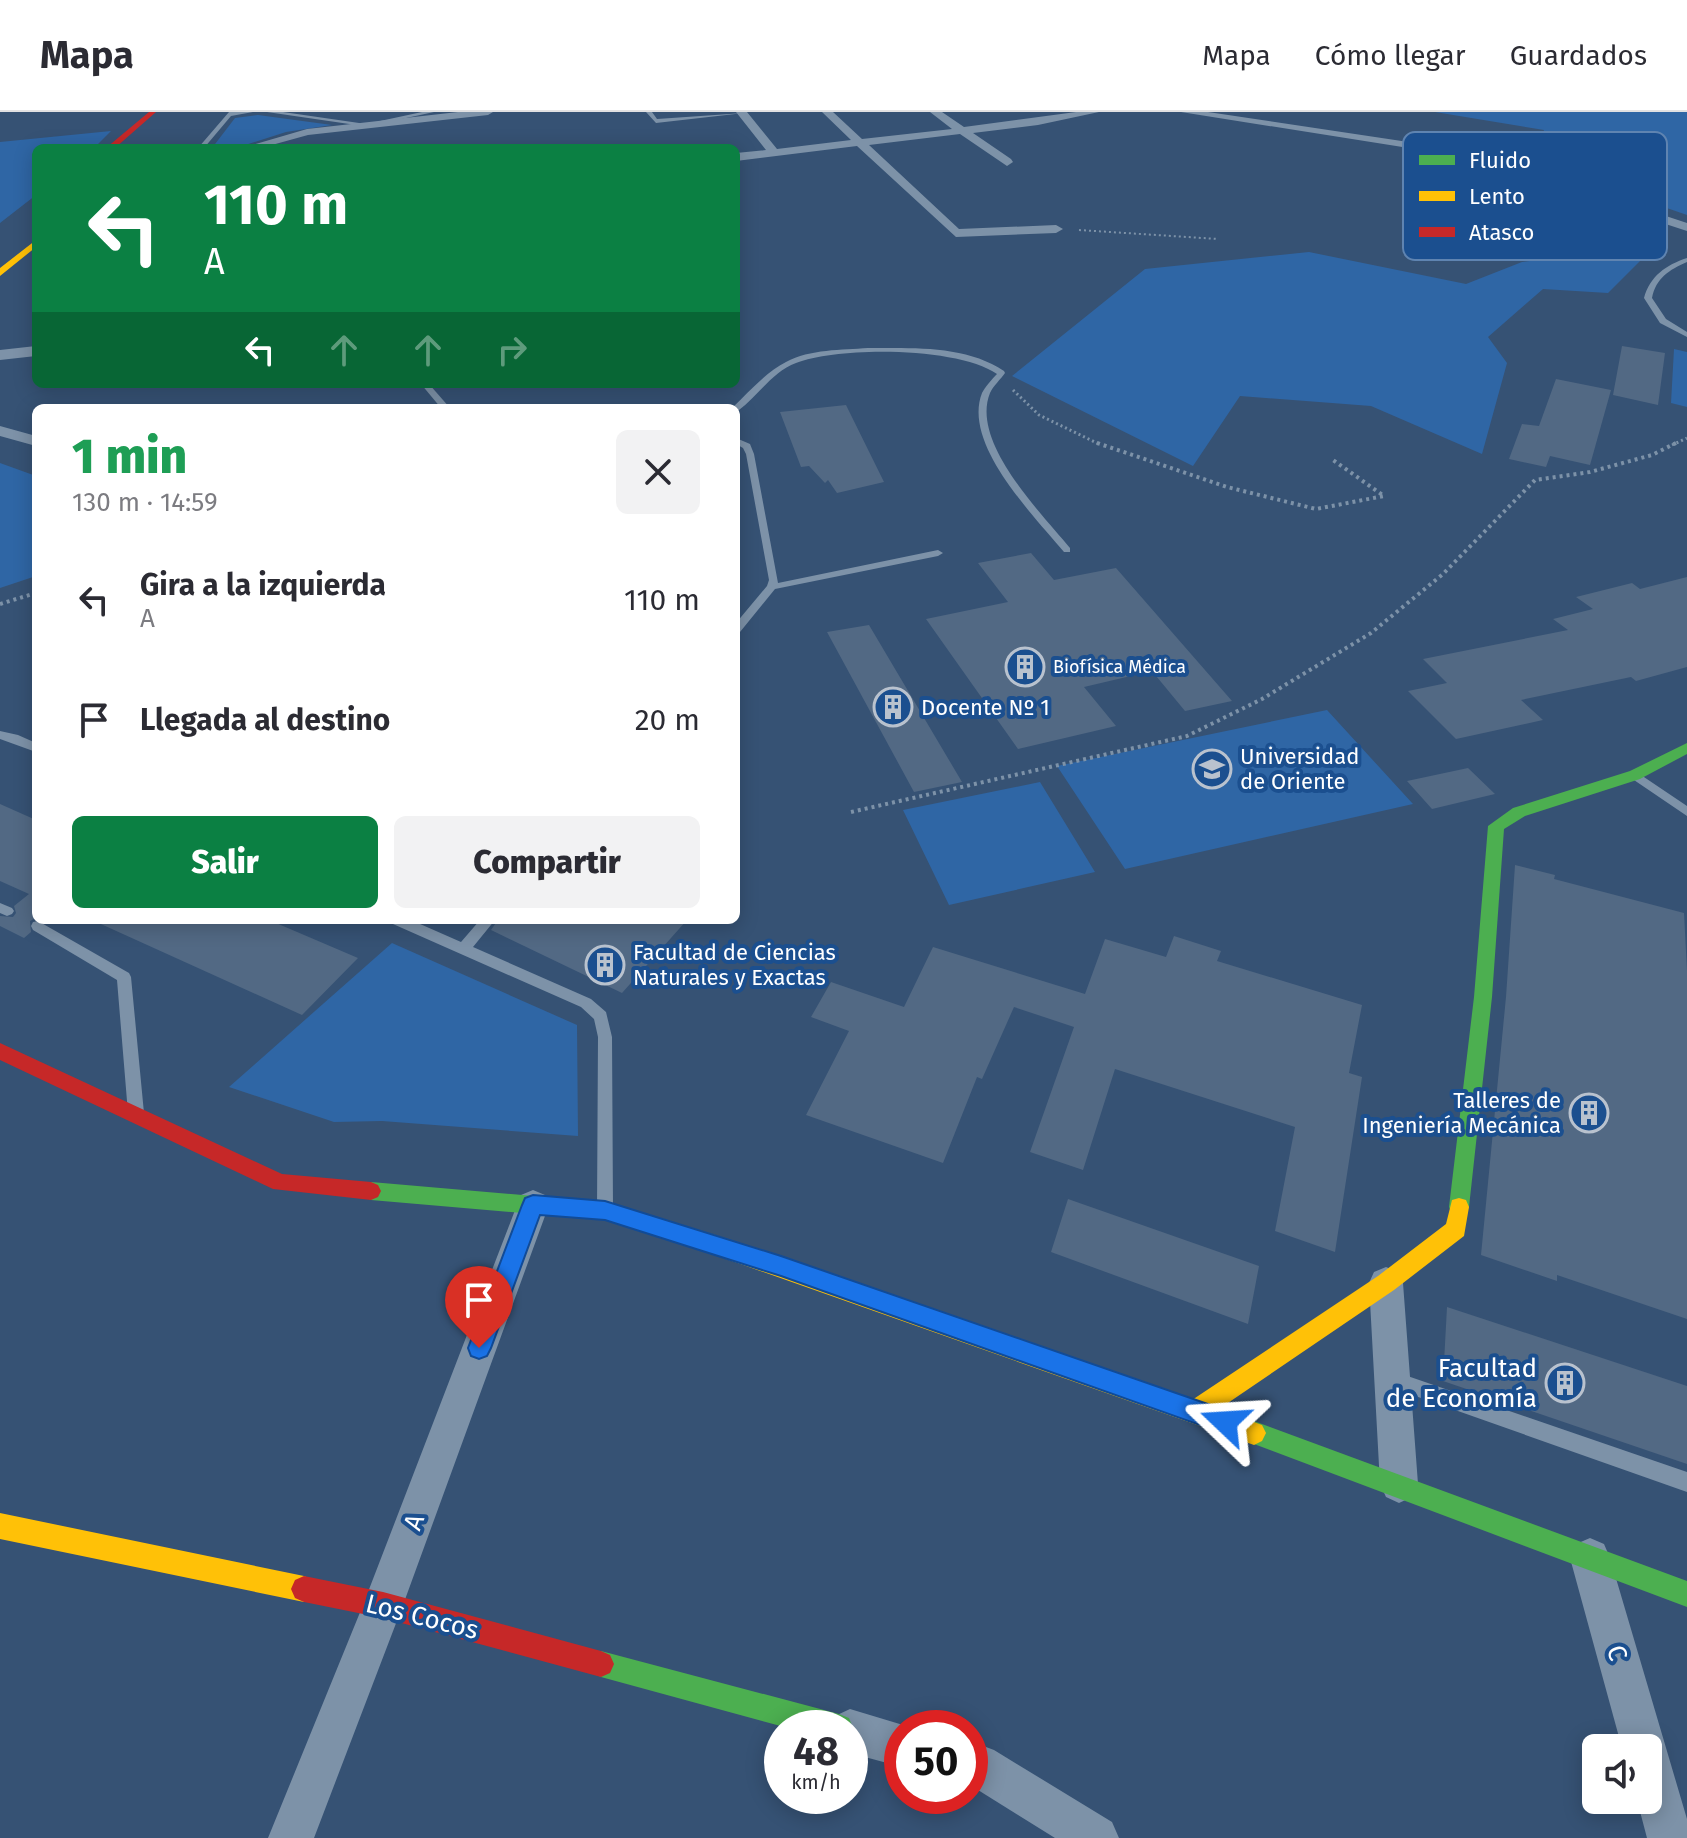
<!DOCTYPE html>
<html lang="es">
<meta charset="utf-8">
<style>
body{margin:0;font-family:"Fira Sans",sans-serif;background:#f2f2f3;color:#2b2b33;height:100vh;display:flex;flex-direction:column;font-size:30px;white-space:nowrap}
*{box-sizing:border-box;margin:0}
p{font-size:26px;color:#7c7c81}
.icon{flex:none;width:44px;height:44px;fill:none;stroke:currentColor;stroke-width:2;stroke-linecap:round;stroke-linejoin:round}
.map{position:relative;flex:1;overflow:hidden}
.drawer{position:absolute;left:32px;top:292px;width:708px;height:520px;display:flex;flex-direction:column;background:#fff;border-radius:12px;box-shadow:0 4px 20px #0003}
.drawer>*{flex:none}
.guide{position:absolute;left:32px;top:32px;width:708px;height:244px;border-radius:12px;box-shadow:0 4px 20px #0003;background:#0b8043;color:#fff;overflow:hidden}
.controls{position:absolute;left:1582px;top:1622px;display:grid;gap:16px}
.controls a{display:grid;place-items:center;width:80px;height:80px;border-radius:12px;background:#fff;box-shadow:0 4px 20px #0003;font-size:40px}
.speed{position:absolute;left:764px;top:1598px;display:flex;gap:16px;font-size:40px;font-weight:700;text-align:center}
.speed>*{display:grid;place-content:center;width:104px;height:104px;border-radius:50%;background:#fff;box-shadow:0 4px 20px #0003;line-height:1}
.speed small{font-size:20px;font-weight:400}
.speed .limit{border:12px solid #d22;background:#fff;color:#111}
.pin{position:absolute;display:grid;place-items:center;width:68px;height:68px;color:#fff;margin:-82px -34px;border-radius:50% 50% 50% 0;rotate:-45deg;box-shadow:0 0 8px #0007}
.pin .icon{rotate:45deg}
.me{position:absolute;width:88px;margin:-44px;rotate:290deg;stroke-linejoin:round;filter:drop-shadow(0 0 6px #0008)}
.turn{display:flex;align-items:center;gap:28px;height:168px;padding:0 40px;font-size:36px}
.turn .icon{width:104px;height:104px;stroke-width:2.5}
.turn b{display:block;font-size:56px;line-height:68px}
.lanes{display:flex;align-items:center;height:76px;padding:0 40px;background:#0003;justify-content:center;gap:40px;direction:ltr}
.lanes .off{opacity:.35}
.round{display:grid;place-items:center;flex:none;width:84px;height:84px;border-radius:12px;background:#f2f2f3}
.summary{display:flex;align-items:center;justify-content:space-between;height:136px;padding:0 40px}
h1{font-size:48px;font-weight:800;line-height:60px;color:#1e9e55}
.cta{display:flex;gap:16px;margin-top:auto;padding:16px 40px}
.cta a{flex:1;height:92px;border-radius:12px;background:#0b8043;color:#fff;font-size:32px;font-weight:800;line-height:92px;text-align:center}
.cta a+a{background:#f2f2f3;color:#2b2b33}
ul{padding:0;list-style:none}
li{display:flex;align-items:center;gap:24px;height:120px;padding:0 40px}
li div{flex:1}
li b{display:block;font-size:30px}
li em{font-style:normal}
header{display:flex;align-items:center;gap:48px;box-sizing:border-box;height:112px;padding:0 40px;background:#fff;border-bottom:2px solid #e1e1e2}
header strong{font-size:38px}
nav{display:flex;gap:44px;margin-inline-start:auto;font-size:28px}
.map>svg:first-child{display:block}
.green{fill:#2f66a5}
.building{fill:#526984}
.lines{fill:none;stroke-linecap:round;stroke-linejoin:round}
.path-far2{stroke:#7d92a8;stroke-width:2;stroke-dasharray:2 3;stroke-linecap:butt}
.path-far1{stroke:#7d92a8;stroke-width:3;stroke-dasharray:2 3;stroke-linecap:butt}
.path{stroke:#7d92a8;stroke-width:4;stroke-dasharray:3 4;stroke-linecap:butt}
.lane{fill:#7d92a8;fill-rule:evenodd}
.street{fill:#7d92a8;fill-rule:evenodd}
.fast{fill:#4caf50;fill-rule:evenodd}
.slow{fill:#ffc107;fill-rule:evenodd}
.jam{fill:#c62828;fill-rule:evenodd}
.route{fill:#1a73e8;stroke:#114b97;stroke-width:2}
.labels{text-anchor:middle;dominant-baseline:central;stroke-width:8;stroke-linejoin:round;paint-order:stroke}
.far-poi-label{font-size:18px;fill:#fff;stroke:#1b4f8f;text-anchor:start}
.poi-label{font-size:22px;fill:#fff;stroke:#1b4f8f;text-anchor:start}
.near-poi-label{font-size:26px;fill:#fff;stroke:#1b4f8f;text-anchor:end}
.near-street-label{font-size:26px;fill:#fff;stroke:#1b4f8f}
.key{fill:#1b4f8f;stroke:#5f84b1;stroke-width:2}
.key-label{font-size:22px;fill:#fff}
</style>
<header>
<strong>Mapa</strong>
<nav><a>Mapa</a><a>Cómo llegar</a><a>Guardados</a></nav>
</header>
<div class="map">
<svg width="1687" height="1726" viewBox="0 0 1687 1726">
<rect width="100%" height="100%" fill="#365274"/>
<!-- green -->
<path class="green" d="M1435 0H1687V103L1531 49 1544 18Z
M258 3 332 13 286 20 236 36H212L235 6Z
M111 19 94 36H36V83L0 111V30Z
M1309 140 1466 172 1522 150 1576 143 1640 149 1608 181 1543 177 1488 225 1507 251 1482 342 1371 294 1240 284 1193 354 1012 264 1145 157Z
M1674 237 1687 240V295L1671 291Z
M0 351 36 364V464L0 476Z
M1327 598 1413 692 1125 757 1057 654Z
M1040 670 1095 760 949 793 903 698Z
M392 831 577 913 578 1024 382 1009 334 1010 229 975Z"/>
<!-- building -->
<path class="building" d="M1622 234 1665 241 1658 293 1613 283Z
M1556 267 1611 278 1590 353 1550 344 1546 355 1509 347 1522 312 1539 314Z
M846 293 884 370 837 381 828 368 825 371 809 354 801 355 780 300Z
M1031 441 1054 468 1116 456 1232 589 1185 599 1152 559 1084 575 1116 614 1018 637 926 507 1008 490 978 451Z
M1687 465V555L1636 569 1631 565 1521 588 1543 608 1456 627 1408 579 1447 571 1423 547 1568 518 1553 507 1593 497 1576 485 1632 471 1640 477Z
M869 513 962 670 914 680 827 520Z
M1468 656 1495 682 1432 697 1407 669Z
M0 692 36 708V806L30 809 31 820 24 826 0 814V804L13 805 16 801 14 794 29 782 0 769Z
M1515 753 1555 763 1554 767 1684 801 1687 859V1207L1557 1163V1169L1481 1143 1506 885Z
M92 808H269L358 846 302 903Z
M498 808H687L622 881 491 818Z
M1174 824 1221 839 1217 849 1362 893 1349 961 1362 965 1335 1140 1275 1119 1295 1015 1115 957 1083 1058 1030 1040 1074 915 1014 895 982 967 977 965 943 1051 806 1003 849 919 811 905 831 870 904 895 933 835 1085 882 1105 827 1166 845Z
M1068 1087 1259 1154 1248 1212 1051 1140Z
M1447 1195 1687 1274V1352L1443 1269Z"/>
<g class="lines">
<!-- path-far2 -->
<path class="path-far2" d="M1079 118 1218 127"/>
<!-- path-far1 -->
<path class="path-far1" d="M1013 278 1039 303 1101 333
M1672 333 1687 326"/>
<!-- path -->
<path class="path" d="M1097 331 1227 375 1316 397 1384 384 1333 348
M0 492 36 481
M851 700 1187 624 1262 587 1371 521 1443 462 1535 368 1590 360 1652 343 1676 331"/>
<!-- lane -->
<path class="lane" d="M229 0H253L231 4 204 36H198Z
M267 0H283L366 12 363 14Z
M422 0H434L383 11 380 9Z
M646 0H652L657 7 744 1 656 11Z
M1687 146V150C1669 158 1656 166 1652 186L1666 207 1687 220V225L1660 211 1644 186C1650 164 1666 153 1687 146Z
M868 236C913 236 966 233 1004 259L1005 261C1001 267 993 274 990 281 970 330 1042 402 1070 436V440H1064C1034 404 962 332 982 281 985 275 992 267 997 262 959 235 839 234 796 251 773 259 758 284 739 298L732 296C748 281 766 260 786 250 810 237 842 238 868 236Z
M421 272H429L450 296H441Z
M736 326 750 332 754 342 778 471 938 438 943 441 938 444 775 477 740 520 736 521V511L767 474 769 468 746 342 743 336 736 332Z
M0 619 18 623 36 631V640L0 627Z
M1635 659 1687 694V704L1631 666 1629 663Z
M0 791 12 796 14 799 12 802 7 804 0 801Z
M391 808H411L461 830 480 808H495L473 835 591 887 606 900 612 925 613 1097 611 1102 605 1104 599 1102 597 1097 598 925 594 907 581 895 393 812Z
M38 809 129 861 131 865 144 1001 141 1006 136 1007 131 1006 128 1001 117 868 33 818 31 814 33 810Z
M1393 1259 1687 1360V1380L1387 1274 1384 1268 1387 1262Z"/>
<!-- street -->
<path class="street" d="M458 0H493L488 3 308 23 261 36H242L307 17Z
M736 0H747L777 37 851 28 822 0H833L862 27 952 17 930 0H942L964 15 1076 0H1099L1038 13 973 21 1011 47 1013 50 1007 54 960 22 869 33 959 117 1056 113 1063 117 1056 121 956 125 857 34 736 49V41L766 38Z
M1181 0H1208L1415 31 1539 62 1687 111V119L1531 68 1415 37Z
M36 234V244L0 248V238Z
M0 314 36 324V334L0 324Z
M533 1078 545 1083 549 1093 403 1493 314 1726H268L363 1493 517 1093 521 1083Z
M1386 1155 1398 1160 1403 1171 1418 1372 1412 1385 1399 1391 1386 1385 1380 1372 1369 1171 1374 1160Z
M1590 1426 1604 1432 1610 1446 1687 1707V1726H1647L1637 1688H1648V1636H1622L1570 1446 1576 1432Z
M850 1597 913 1616H902V1655L850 1641V1616H830L835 1604Z
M970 1629 994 1638 1112 1710 1119 1726H1055L970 1673Z"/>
<!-- fast -->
<path class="fast" d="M1687 631V642L1640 667 1525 704 1504 717 1492 885 1469 1095 1466 1102 1459 1104 1452 1102 1449 1095 1474 885 1488 714 1513 696 1630 659Z
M371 1070 605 1090 712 1122 720 1125 723 1132 720 1139 712 1142 605 1108 371 1088 364 1085 361 1079 364 1073Z
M1254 1309 1687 1469V1495L1246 1329 1242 1321 1246 1313Z
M601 1539 839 1602 849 1606 853 1616 850 1623V1616H788L601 1565 592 1561 588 1552 592 1543Z"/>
<!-- slow -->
<path class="slow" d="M36 128V135L0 164V156Z
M1459 1086 1466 1088 1469 1095 1464 1124 1394 1178 1219 1297 1262 1313 1266 1321 1262 1329 1254 1333 712 1142 704 1139 701 1132 704 1125 712 1122 1192 1288 1378 1164 1446 1112 1452 1088Z
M0 1401 304 1464 313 1468 317 1477 313 1486 304 1490 0 1427Z"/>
<!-- jam -->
<path class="jam" d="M149 0H156L115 36H106Z
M0 931 282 1062 371 1070 378 1073 381 1079 378 1085 371 1088 273 1077 0 948Z
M304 1464 383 1480 601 1539 610 1543 614 1552 610 1561 601 1565 383 1506 304 1490 295 1486 291 1477 295 1468Z"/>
</g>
<!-- route -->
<path class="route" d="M533 1083 605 1089 781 1144 1225 1298 1233 1301 1237 1310 1233 1318 1225 1322 781 1164 605 1108 540 1103 491 1236 487 1244 479 1247 471 1244 468 1236 522 1093 525 1086Z"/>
<!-- icons -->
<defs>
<g id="building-ring" transform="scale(2)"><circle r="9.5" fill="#1b4f8f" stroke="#b9c2ce" stroke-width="1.5"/><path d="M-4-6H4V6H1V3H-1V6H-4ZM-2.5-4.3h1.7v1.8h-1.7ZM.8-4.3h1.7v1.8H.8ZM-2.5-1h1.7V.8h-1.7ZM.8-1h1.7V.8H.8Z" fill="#b9c2ce"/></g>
<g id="university-ring" transform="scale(2)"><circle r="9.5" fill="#1b4f8f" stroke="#b9c2ce" stroke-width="1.5"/><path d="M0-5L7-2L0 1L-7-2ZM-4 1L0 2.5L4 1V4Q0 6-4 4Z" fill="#b9c2ce"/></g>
</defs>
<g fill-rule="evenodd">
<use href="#building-ring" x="1025" y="555"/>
<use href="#building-ring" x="893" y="595"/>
<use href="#university-ring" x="1212" y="657"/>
<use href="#building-ring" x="605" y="853"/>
<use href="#building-ring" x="1589" y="1001"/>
<use href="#building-ring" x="1565" y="1271"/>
</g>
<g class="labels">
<!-- far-poi labels -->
<g class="far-poi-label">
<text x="1053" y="555">Biofísica Médica</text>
</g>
<!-- poi labels -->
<g class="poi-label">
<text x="921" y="595">Docente Nº 1</text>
<text x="1240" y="644">Universidad<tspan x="1240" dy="25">de Oriente</tspan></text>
<text x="633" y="840">Facultad de Ciencias<tspan x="633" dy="25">Naturales y Exactas</tspan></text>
<text x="1561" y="988" text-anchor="end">Talleres de<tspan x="1561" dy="25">Ingeniería Mecánica</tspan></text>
</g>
<!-- near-poi labels -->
<g class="near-poi-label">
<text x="1537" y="1256">Facultad<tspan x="1537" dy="30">de Economía</tspan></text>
</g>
<!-- near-street labels -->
<g class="near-street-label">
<text transform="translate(414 1410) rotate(-70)">A</text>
<text transform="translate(422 1505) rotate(14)">Los Cocos</text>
<text transform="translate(1617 1541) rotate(74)">C</text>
</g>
</g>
<!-- legend -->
<rect x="1403" y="20" width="264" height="128" rx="12" class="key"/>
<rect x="1419" y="43" width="36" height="10" fill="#4caf50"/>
<rect x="1419" y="79" width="36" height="10" fill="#ffc107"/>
<rect x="1419" y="115" width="36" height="10" fill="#c62828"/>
<g class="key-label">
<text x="1469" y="56">Fluido</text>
<text x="1469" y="92">Lento</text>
<text x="1469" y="128">Atasco</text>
</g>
</svg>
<div class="controls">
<a><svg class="icon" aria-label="sound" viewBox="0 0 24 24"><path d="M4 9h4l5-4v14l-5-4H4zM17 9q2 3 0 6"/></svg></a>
</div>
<div class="speed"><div>48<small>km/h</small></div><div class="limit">50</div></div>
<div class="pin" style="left:479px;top:1236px;background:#d93025"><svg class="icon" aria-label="arrive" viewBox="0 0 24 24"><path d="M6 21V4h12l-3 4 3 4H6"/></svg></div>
<svg class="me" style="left:1225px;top:1310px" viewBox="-20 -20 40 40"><path d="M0-17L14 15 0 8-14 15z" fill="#1a73e8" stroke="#fff" stroke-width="4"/></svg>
<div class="guide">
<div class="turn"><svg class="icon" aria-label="left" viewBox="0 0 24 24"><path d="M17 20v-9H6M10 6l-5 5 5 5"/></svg><div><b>110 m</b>A</div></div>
<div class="lanes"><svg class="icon" aria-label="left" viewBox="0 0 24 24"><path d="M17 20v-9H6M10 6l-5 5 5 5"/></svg><svg class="icon off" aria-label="ahead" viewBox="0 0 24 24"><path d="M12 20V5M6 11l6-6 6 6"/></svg><svg class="icon off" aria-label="ahead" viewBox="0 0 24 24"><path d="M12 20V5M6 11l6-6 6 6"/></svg><svg class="icon off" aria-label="right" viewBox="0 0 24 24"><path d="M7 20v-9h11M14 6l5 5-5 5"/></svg></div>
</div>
<section class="drawer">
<div class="summary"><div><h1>1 min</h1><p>130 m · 14:59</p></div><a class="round"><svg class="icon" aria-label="close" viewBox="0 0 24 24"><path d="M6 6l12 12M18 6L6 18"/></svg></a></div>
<ul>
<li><svg class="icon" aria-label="left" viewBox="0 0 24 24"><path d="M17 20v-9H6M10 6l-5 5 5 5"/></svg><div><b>Gira a la izquierda</b><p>A</p></div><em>110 m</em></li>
<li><svg class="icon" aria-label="arrive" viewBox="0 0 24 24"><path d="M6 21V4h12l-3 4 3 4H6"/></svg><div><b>Llegada al destino</b></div><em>20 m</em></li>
</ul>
<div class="cta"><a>Salir</a><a>Compartir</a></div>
</section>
</div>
